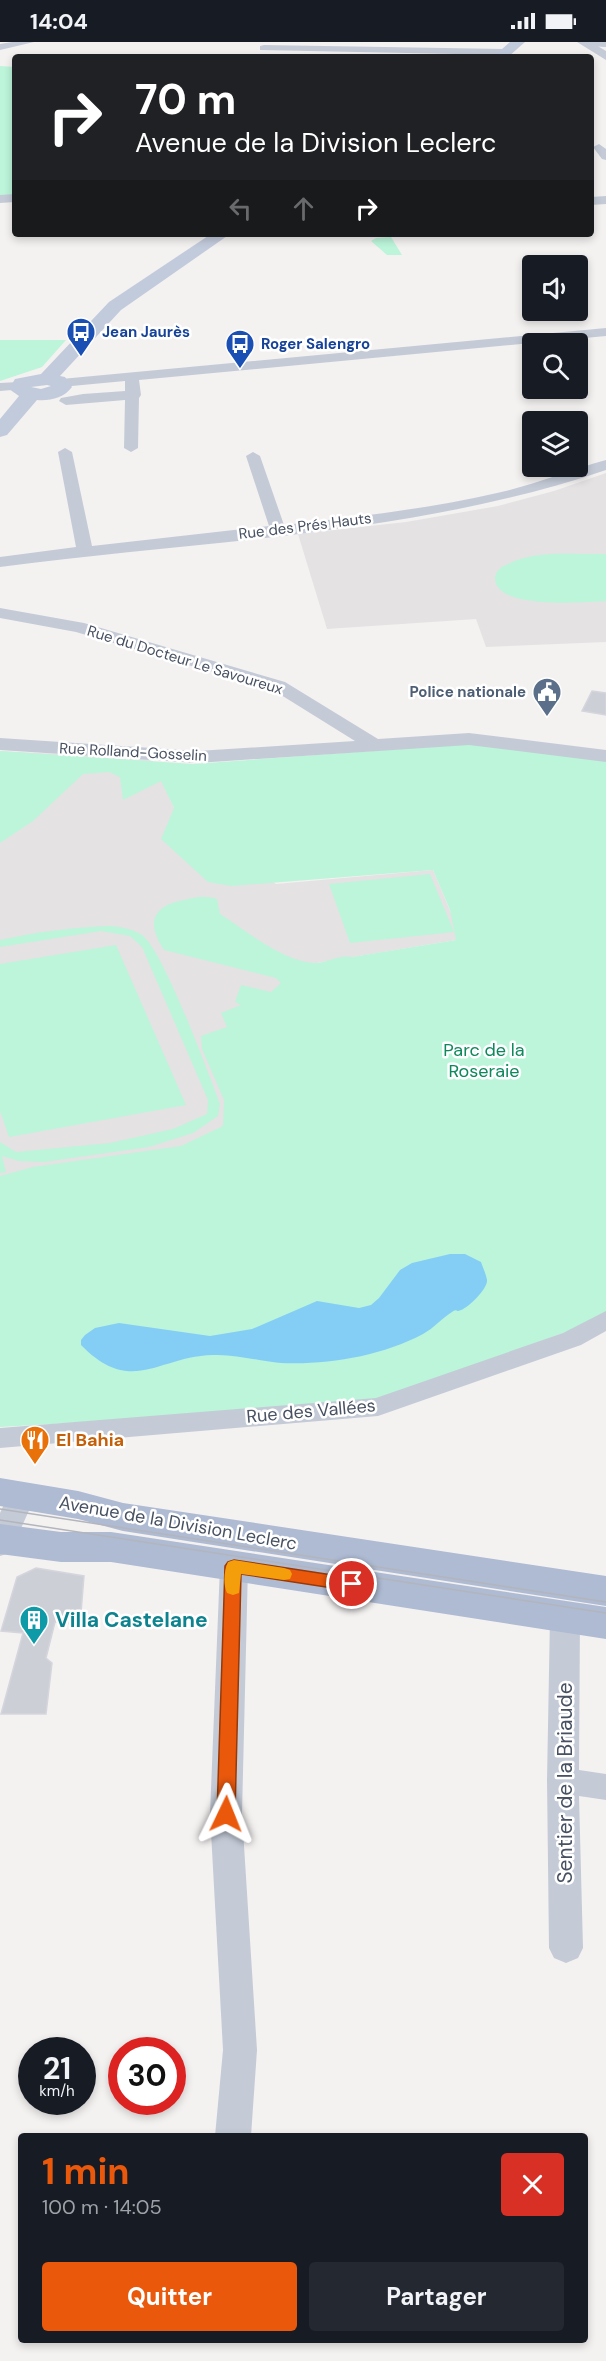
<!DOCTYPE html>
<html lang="fr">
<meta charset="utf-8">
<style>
body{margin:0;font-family:"DM Sans",sans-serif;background:#242831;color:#f1f3f6;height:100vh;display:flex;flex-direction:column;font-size:22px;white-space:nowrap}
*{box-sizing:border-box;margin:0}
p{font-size:20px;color:#9ea1a6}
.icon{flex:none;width:33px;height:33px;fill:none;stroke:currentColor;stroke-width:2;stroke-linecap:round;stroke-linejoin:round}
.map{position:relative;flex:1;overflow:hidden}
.details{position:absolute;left:18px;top:2091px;width:570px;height:210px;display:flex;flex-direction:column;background:#171b24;border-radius:6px;box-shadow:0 3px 9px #0003}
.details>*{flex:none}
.hud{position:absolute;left:12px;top:12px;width:582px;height:183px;border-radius:6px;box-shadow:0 3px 9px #0003;background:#202124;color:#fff;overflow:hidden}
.buttons{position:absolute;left:522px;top:213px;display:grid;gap:12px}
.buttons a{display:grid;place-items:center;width:66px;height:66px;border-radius:6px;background:#171b24;box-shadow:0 3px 9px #0003;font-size:30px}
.speed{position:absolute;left:18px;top:1995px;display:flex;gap:12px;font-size:30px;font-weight:700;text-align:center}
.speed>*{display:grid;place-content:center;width:78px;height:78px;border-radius:50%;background:#171b24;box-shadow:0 3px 9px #0003;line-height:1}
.speed small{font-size:15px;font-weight:400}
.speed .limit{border:9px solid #d22;background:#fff;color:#111}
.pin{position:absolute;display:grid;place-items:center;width:51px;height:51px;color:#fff;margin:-26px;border:3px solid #fff;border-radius:50%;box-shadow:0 2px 6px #0007}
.me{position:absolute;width:66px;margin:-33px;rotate:2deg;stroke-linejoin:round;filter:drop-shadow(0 0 4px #0008)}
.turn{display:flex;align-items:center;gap:21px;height:126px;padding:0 24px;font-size:27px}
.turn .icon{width:78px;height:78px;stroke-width:2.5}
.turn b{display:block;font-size:42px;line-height:51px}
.lanes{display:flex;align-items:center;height:57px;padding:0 24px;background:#0003;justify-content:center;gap:30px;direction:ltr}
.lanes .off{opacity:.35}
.round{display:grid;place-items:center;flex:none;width:63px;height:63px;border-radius:6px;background:#242831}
.overview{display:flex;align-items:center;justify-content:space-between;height:102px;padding:0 24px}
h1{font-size:36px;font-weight:700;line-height:45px;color:#ea580c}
.cta{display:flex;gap:12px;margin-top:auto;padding:12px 24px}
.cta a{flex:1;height:69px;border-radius:6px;background:#ea580c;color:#fff;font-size:24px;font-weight:700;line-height:69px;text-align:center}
.cta a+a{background:#242831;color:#f1f3f6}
.status{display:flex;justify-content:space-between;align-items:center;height:42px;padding:0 30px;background:#171b24;direction:ltr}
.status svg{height:16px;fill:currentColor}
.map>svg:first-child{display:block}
.education{fill:#e5e2e3}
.green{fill:#bcf5da}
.water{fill:#84cef6}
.building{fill:#cdcfd7;stroke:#d5d6dd;stroke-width:1.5}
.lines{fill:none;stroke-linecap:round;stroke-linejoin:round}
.minor{fill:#c4cbd7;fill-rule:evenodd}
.tertiary{fill:#c4cbd7;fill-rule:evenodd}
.secondary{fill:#c2cbdc;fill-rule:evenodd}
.primary{fill:#aebbd3;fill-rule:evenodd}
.tram{stroke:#b3b5bc;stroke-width:1.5}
.route{fill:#ea580c;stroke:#983908;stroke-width:1.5}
.slow{fill:#f59e0b}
.labels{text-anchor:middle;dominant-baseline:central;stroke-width:5;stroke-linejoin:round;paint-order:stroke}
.far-transit-label{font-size:15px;font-weight:bold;fill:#164399;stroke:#fff;text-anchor:start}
.far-street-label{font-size:15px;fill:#475161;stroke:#fff}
.far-service-label{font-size:15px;font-weight:bold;fill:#4e5e75;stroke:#fff;text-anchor:end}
.park-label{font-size:18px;fill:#0d875c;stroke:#fff}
.street-label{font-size:18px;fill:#475161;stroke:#fff}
.food-label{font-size:18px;font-weight:bold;fill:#c56008;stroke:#fff;text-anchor:start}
.near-culture-label{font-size:21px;font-weight:bold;fill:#0d838f;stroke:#fff;text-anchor:start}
.near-street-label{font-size:21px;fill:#475161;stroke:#fff}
</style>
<div class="status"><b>14:04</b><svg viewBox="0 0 49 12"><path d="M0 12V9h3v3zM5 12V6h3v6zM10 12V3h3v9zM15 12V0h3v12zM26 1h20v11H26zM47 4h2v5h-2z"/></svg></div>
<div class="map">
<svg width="606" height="2319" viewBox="0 0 606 2319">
<rect width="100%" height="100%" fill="#f4f1f1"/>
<!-- education -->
<path class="education" d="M606 431V600L486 605 476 577 327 587 298 492 406 480 498 464 554 449Z
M0 709 152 717 174 766 276 842 433 828 462 897 299 924 262 1066 0 1230Z"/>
<!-- green -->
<path class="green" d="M0 24 15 25V153H0Z
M391 195 402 213H387L371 199 376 196Z
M0 298H66L42 325 0 339Z
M606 512V559C585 560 497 568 495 537 495 530 500 525 506 523 534 507 575 513 606 512Z
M469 702 606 719V1270L566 1290 358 1364 0 1385V1134L33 1125 181 1104 223 1084 224 1058 202 1007 201 994 227 985 221 971 241 963 235 960 241 943 271 950 281 941 276 936 164 908C146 881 152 864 184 858 196 855 204 853 217 857L220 872C247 889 283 920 315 921 327 921 340 912 352 915L456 898 450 868 433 828 231 844 208 840 161 797 174 766 161 739 123 758 120 735 109 730 83 732 33 779 0 801V709L193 722Z
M430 832 454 890 350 901 329 842Z
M111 884C121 885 133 887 142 893 162 906 209 1032 220 1062L218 1074 193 1091 149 1105 44 1120 19 1119 2 1114 6 1130 0 1131V1100L16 1110 110 1101 173 1087 207 1072 208 1058 142 905 130 894 101 889 0 905V898C36 890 74 885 111 884Z
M116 903 186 1063 9 1095 0 1069V922Z"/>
<!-- water -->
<path class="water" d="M450 1212H465L481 1220C483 1226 486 1232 487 1238 488 1246 469 1265 461 1268 454 1271 459 1266 452 1270 442 1276 434 1286 423 1292 381 1314 329 1323 281 1321 258 1319 236 1312 213 1313 158 1314 132 1355 81 1303V1298L85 1293 95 1286 119 1281 210 1294 252 1287 317 1259 359 1266 371 1263 379 1256 400 1228 412 1221Z"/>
<!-- building -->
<path class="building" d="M592 649 606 651V673L582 669Z
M36 1526 84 1534 80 1583 55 1580 46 1616 52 1621 46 1672H1L23 1591 1 1589 17 1535Z"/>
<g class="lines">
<!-- minor -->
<path class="minor" d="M12 0H34L0 8V2Z
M584 0H606V5L585 4Z
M264 3 505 7 510 10 505 13 260 8V4Z
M599 102 606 107V118L602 117 593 105Z
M15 152V160L0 161V153Z
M606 154V162L591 163V155Z
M606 286V294L139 338 141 353 139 356 138 406 131 410 124 406 125 358 66 363 59 359 61 356 83 352 125 349V339L61 345 54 341 61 337Z
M19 340 24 341 26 344 24 347 0 349V341Z
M65 406 72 410 92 504 269 484 246 414 253 410 260 414 284 483C355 475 427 467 497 451 534 443 569 428 606 418V428C411 494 202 498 0 525V515L76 505 58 410Z
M0 566 84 581 285 640 378 697 469 691 606 708V720L469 703 197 721 0 708V696L197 709 355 699 273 648 76 590 0 576Z
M606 1269V1289L581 1303 378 1374 0 1406V1386L376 1356 563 1291Z
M21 1445 31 1448 35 1455 10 1511 0 1514V1471L11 1448Z
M234 1513 244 1516 248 1524 242 1772 257 2008 251 2094H215L223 2008 210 1772 220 1524 224 1516Z
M565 1564 575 1567 580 1575 579 1728 606 1732V1758L579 1754 583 1906 578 1916 566 1921 554 1916 549 1906 547 1738 550 1575 555 1567Z"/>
<!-- tertiary -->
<path class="tertiary" d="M577 0H591L606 9V18Z"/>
<!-- secondary -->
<path class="secondary" d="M510 0H525L508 15H493Z
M211 192H230L121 268 60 334 65 335 72 345C64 356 50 359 37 358L7 393 0 395V377L19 354 9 347 15 337 41 332 109 260ZM47 343 51 344 41 347 31 345Z"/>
<!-- primary -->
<path class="primary" d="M0 1436 78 1449 123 1461 606 1534V1564L123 1489 78 1477 0 1464Z
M0 1482 61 1490H111L606 1565V1597L111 1520H61L0 1512Z"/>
<!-- tram -->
<path class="tram" d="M0 1467 606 1560
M0 1478 606 1571"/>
</g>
<!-- route -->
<path class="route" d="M234 1518 352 1536 358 1538 360 1542 358 1547 352 1549 241 1532 235 1772 232 1778 226 1780 219 1778 217 1772 225 1524 228 1520Z"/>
<!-- slow -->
<path class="slow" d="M234 1518 284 1526 290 1528 292 1532 290 1537 284 1538 241 1532 239 1551 233 1553 227 1551C223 1543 224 1528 228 1520Z"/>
<!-- icons -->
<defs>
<g id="bus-pin" transform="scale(1.5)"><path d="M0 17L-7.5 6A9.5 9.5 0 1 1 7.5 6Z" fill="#1a4fb4" stroke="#fff"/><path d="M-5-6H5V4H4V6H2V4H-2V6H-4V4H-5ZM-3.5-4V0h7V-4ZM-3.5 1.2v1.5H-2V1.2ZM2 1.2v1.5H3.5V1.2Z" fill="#fff"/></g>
<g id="civic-pin" transform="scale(1.5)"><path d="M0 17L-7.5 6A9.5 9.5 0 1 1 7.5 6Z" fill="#5c6f8a" stroke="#fff"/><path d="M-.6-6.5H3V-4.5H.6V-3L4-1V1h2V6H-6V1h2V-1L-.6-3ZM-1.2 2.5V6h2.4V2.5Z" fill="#fff"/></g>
<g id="restaurant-pin" transform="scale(1.5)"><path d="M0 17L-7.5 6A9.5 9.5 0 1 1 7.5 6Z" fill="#e8710a" stroke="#fff"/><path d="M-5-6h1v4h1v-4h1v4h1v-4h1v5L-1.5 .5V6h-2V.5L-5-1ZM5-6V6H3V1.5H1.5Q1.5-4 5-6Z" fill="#fff"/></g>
<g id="building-pin" transform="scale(1.5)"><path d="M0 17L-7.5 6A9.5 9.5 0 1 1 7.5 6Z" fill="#0f9aa8" stroke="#fff"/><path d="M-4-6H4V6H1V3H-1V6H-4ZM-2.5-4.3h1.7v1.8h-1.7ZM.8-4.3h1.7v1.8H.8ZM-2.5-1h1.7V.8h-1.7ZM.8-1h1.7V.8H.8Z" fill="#fff"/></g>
</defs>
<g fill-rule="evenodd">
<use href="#bus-pin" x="81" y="290"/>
<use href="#bus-pin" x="240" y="302"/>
<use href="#civic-pin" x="547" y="650"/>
<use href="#restaurant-pin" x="35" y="1398"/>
<use href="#building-pin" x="34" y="1578"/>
</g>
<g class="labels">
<!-- far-transit labels -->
<g class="far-transit-label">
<text x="102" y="290">Jean Jaurès</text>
<text x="261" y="302">Roger Salengro</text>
</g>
<!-- far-street labels -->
<g class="far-street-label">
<text transform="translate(305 484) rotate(-7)">Rue des Prés Hauts</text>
<text transform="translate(185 618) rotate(17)">Rue du Docteur Le Savoureux</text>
<text transform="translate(133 710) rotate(3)">Rue Rolland-Gosselin</text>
</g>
<!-- far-service labels -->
<g class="far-service-label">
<text x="526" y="650">Police nationale</text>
</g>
<!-- park labels -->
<g class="park-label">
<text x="484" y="1008">Parc de la<tspan x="484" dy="21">Roseraie</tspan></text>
</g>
<!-- street labels -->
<g class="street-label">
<text transform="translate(311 1369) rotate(-5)">Rue des Vallées</text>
<text transform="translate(178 1481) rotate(10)">Avenue de la Division Leclerc</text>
</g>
<!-- food labels -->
<g class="food-label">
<text x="56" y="1398">El Bahia</text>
</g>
<!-- near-culture labels -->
<g class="near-culture-label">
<text x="55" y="1578">Villa Castelane</text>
</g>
<!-- near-street labels -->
<g class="near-street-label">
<text transform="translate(565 1741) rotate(-90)">Sentier de la Briaude</text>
</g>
</g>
</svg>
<div class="buttons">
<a><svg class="icon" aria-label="sound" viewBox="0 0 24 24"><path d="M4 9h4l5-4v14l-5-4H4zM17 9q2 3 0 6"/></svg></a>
<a><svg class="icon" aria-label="search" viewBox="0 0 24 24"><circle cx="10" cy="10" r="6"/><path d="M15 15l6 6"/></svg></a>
<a><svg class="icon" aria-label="layers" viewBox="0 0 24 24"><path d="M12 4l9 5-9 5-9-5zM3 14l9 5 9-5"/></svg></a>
</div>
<div class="speed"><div>21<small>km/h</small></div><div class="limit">30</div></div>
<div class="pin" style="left:352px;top:1542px;background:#d93025"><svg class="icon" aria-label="arrive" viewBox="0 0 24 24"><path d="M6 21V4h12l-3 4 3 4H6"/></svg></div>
<svg class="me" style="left:226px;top:1772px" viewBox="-20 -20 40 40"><path d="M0-17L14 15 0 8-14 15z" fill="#ea580c" stroke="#fff" stroke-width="4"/></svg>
<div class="hud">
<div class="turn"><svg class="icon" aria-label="right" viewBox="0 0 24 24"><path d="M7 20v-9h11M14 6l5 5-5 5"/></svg><div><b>70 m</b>Avenue de la Division Leclerc</div></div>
<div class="lanes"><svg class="icon off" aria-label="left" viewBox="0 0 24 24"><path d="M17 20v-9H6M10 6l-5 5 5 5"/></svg><svg class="icon off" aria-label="ahead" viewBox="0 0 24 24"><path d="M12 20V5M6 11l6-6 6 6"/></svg><svg class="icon" aria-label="right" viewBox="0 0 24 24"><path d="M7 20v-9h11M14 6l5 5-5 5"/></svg></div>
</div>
<section class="details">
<div class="overview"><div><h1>1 min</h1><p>100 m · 14:05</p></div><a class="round" style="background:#d93025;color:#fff"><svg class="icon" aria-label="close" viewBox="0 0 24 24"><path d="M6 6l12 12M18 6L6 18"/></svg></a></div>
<div class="cta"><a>Quitter</a><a>Partager</a></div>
</section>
</div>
